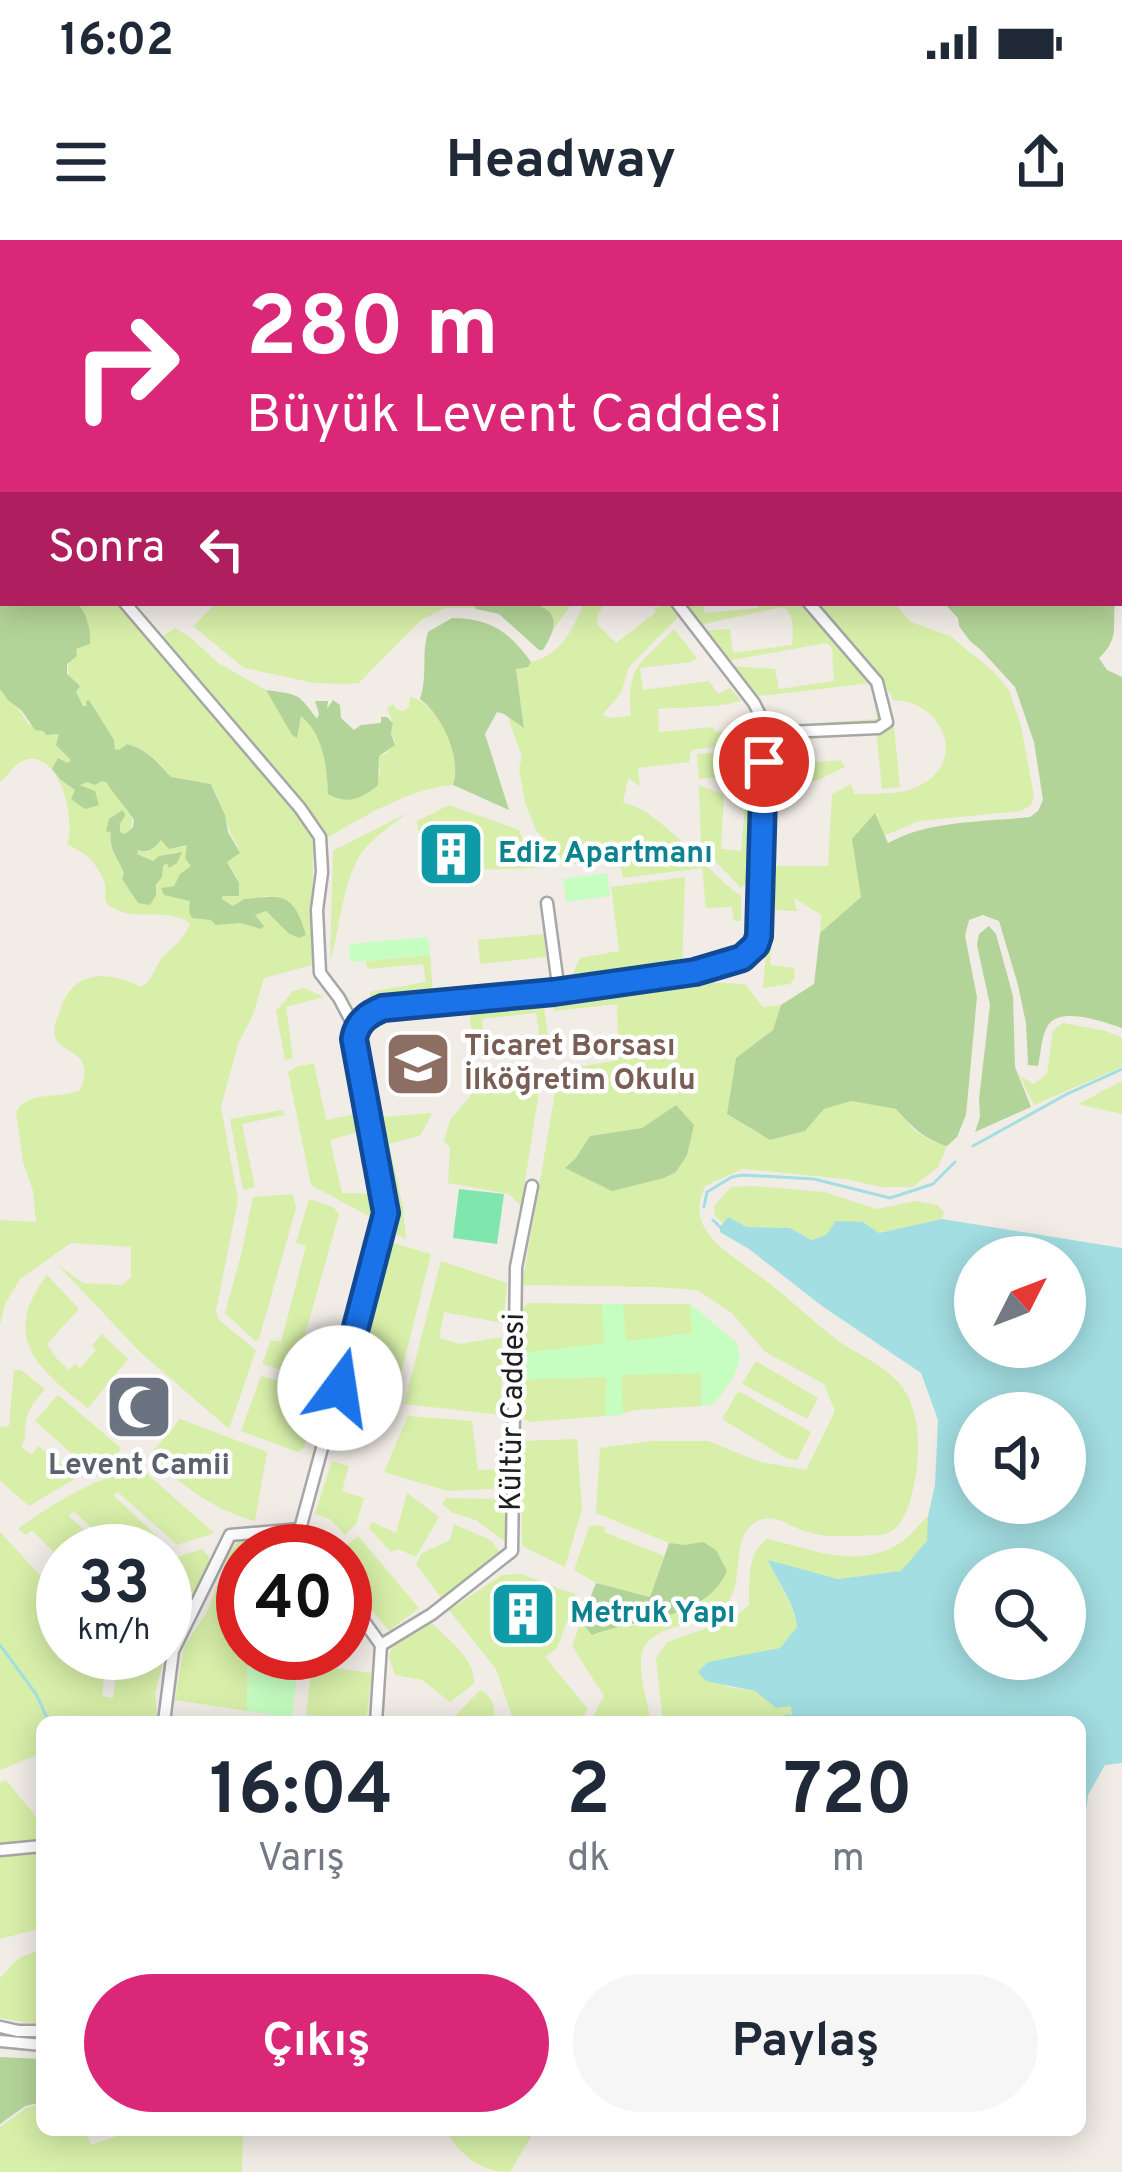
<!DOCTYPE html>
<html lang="tr">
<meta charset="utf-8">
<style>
body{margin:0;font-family:Overpass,sans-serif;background:#f6f6f7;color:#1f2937;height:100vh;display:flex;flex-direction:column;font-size:45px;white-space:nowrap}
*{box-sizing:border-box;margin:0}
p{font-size:39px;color:#747a83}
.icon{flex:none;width:66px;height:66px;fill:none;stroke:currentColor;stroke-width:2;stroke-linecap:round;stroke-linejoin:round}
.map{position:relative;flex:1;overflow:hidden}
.panel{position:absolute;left:36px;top:1476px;width:1050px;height:420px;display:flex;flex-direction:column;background:#fff;border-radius:18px;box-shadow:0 6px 30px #0003}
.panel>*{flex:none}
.banner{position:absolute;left:0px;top:0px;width:1122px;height:366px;box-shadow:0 6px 30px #0003;background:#db2777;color:#fff;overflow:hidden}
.needle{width:78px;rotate:48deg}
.buttons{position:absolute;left:954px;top:996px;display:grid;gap:24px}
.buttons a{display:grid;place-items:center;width:132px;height:132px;border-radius:50%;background:#fff;box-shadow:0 6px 30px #0003;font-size:60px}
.speed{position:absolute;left:36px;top:1284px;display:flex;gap:24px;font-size:60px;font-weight:700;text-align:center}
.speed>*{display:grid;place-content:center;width:156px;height:156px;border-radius:50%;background:#fff;box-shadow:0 6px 30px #0003;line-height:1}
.speed small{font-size:30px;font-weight:400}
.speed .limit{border:18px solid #d22;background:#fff;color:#111}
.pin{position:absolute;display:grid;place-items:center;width:102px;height:102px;color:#fff;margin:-51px;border:6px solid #fff;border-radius:50%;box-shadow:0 3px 12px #0007}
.me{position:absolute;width:132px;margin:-66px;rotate:14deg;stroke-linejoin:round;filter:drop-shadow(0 0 9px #0008)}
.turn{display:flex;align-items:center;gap:42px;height:252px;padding:0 48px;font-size:54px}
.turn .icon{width:156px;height:156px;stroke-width:2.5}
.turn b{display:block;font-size:84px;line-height:102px}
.then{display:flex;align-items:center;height:114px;padding:0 48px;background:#0003;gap:24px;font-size:45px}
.eta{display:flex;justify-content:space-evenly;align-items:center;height:204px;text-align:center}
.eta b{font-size:72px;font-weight:700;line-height:84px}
.button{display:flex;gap:24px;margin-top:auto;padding:24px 48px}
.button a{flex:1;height:138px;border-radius:72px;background:#db2777;color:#fff;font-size:48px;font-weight:700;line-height:138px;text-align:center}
.button a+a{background:#f6f6f7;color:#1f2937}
.status{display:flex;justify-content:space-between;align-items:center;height:84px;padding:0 60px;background:#fff;direction:ltr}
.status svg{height:33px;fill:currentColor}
header{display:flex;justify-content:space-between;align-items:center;height:156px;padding:0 48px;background:#fff;font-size:54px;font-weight:700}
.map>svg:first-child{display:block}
.grass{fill:#d7efa9;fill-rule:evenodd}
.forest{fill:#b3d498}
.park{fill:#c6fec1}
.pitch{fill:#7fe6ad}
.water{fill:#a3dee2;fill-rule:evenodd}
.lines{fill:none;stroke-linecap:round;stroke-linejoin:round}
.stream{stroke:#a3dee2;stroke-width:3}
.minor-casing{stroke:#a7a7a7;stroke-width:15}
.minor{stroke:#fff;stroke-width:10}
.route-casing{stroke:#114b97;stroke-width:30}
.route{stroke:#1a73e8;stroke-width:21}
.labels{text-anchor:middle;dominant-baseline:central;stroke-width:9;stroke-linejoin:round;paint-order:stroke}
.culture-label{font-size:30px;font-weight:bold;fill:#0d838f;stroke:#fff;text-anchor:start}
.education-label{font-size:30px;font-weight:bold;fill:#785e54;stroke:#fff;text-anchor:start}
.street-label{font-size:30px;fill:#202020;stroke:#fff}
.worship-label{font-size:30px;font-weight:bold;fill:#5b616d;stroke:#fff}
</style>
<div class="status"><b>16:02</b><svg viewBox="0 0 49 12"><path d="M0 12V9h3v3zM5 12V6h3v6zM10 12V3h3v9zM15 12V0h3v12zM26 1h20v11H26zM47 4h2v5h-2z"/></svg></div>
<header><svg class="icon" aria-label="menu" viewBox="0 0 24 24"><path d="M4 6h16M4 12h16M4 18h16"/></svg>Headway<svg class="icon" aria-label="share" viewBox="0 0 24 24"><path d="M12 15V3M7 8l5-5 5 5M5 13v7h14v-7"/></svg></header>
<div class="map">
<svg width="1122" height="1932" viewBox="0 0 1122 1932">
<rect width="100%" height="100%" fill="#f1ece6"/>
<!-- grass -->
<path class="grass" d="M77 363H122L298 569 314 604 324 588 160 398 175 388 190 397 218 423 266 450 296 498 301 475C323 495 327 525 328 554L380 534 379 516 386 514 395 501 391 494 393 483 387 468 394 464 396 469 404 471 409 467 410 457C440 464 462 516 453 545 407 548 353 583 313 606L312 725 264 738 253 775 238 804 221 867 238 960 216 1071 219 1080 256 1110 229 1189 140 1112 58 1025 83 1043 122 1045 131 1037V1007L71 1003 20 1039 5 1064 0 1085V980L36 982 33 951 23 922 16 872C31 848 58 861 80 850 97 809 60 815 55 797 52 788 58 777 61 768 74 729 109 731 141 747 155 739 154 725 165 715 177 704 184 699 190 683 164 667 139 681 115 669 101 663 107 657 105 645 104 637 96 626 91 620 84 612 75 609 67 604 76 581 61 515 29 519 15 521 10 534 0 542V449C9 462 21 469 28 484L59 494 71 520 61 540 75 550 88 548 78 544 87 542 95 545 101 540 106 541C118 557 145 577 125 594L111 593C107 610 119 619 124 633L122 639 138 663 150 664C154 650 162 640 162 626L177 612 159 616 153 621 137 614V610L148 612 161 599C170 605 177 611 188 604L185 618 192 626 180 634 174 646 162 648 190 661 200 678 241 683 261 689 255 675 266 671 288 693 268 655 233 666 222 659 237 637 227 622 238 606C224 586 224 564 211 544L171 537C158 521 147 509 127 504L119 511 115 508 114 500 89 461 88 467 83 466C71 442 61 435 75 409L89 404 88 382Z
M217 363H572L544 403 493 368H445L421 380 359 443 343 444 315 443 244 428 193 386Z
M584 363H605L598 374 597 384 616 403 656 372 654 368 669 365 679 376 629 427 621 453 602 475 611 478 631 476C626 425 641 424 674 389L697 418 691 422 640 428 643 450 709 441 718 454 730 448 741 460C726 468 678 467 658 469L659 492 713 487 715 492 753 488 755 502 691 510 689 522 638 528 640 546 628 538 623 563C655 565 710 635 741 656V681H734L732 667 706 668 702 628 623 638 619 622 559 625 554 621 547 600 537 592 525 563 519 528 522 517 508 477 524 486 516 428 528 427 531 422C559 417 574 388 584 363Z
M683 363H703L704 373 758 368 759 363H807L874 443 884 478 876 483 820 486V483L877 479 871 443 751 457 730 426 775 429 779 449 834 441 832 408 826 403 727 421 703 391 730 389 733 413 792 405C793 393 795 371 782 367L699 385Z
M814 363H894L911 382 950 396 993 431 1009 450 1021 486 1034 555 1031 565 1021 571 919 581 884 596 876 574 861 657 820 693 821 675 794 658 797 671 774 670 770 725 794 728 795 738 790 744 763 748 774 626H828L832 554 851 544 854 554C876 553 901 556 921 545 967 521 944 461 893 460L891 454Z
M890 477H893L900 547 882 549 876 490 891 489Z
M775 500H780L782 525 841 520 845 527 816 541 773 543Z
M751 510V535L699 539 697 514Z
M734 542H751L747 642 741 648 701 606 699 545 724 555 721 609 741 611 746 554 731 553Z
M449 565 519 590 535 628 476 630 468 591 427 596 431 635 425 638 417 581Z
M407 573C392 585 375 596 363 611 342 639 341 687 330 720L333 611Z
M685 637 682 729 571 738 580 718 619 711 611 647Z
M544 694 546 717 480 724 478 700Z
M430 715 433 754 371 761 370 752 426 742 423 724 367 729 366 721Z
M697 742 745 744 763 767 781 765 773 790 736 818 728 875 770 900 805 891 824 869 851 861 896 869 914 890 931 901 947 906 938 927 913 947H882L845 939 743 929 705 946C699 961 696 973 705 989 717 1010 755 1031 774 1047 795 1064 815 1083 837 1100 858 1115 887 1126 903 1148 914 1164 919 1189 918 1209 918 1229 911 1282 890 1292 881 1297 864 1295 854 1296 835 1297 819 1296 801 1290 786 1284 775 1273 758 1281 728 1296 746 1338 728 1362 710 1387 654 1381 643 1410 636 1430 648 1462 651 1482H590L604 1456 572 1406 581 1382 592 1395 610 1388 638 1385 694 1365 685 1306 669 1303 596 1273 600 1208 652 1201H708L760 1222 806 1230 835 1171 824 1144 764 1111 732 1073 697 1050 656 1047 522 1045 559 830 619 820 615 797 618 796 617 764 554 771 553 761ZM676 865 687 915 676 932 664 938 575 919 590 896 642 888Z
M304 748 324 757 286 767 293 818 285 820 276 771 293 751Z
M543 760 548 797 540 798 536 773 482 779 484 800 473 801 469 768Z
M1063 783 1106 791 1122 798V827L1034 865 1020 836 1034 844 1047 834 1053 790Z
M314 823 326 880 356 874 361 891 330 900 342 953 375 954 374 979 311 945 288 832 296 827Z
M542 833 521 966 509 954 448 943 450 907 444 901 450 880 482 842Z
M1122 841V874L1078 864Z
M283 870 284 875 242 884 255 947 243 950 230 879Z
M432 873 421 895 389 904 403 967 406 999 397 995 382 877Z
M753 946 824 952 877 969 916 961 937 965 944 972 942 979 879 993 863 982 811 1000 790 988 747 987 728 977 723 984 715 976 714 966 731 947Z
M293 954 296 968 259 1099 255 1101 225 1073 241 1015 253 957Z
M309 959 333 967 339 974 294 1134 262 1124 271 1100 281 1102 306 1006 296 1003Z
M390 1002 431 1014 394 1161 357 1145Z
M441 1021 507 1043 503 1083 444 1072 439 1098 460 1104 502 1097 501 1175 404 1164Z
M47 1035 79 1069 47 1104 56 1118 69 1130 75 1124 80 1128 96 1110 92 1105 102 1094 128 1119 88 1168C37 1129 0 1096 47 1035Z
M530 1063 602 1064 610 1110 517 1128 519 1070Z
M614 1064H690L703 1096 615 1110Z
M756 1121 818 1158 807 1179 742 1144Z
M616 1129 702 1132 701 1166 635 1170 617 1175Z
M14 1130H21L45 1149C37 1159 28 1168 26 1181 24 1193 27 1197 21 1207L32 1215 38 1206 78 1237 29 1266 0 1241V1187L9 1186Z
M614 1130 606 1176 529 1182 515 1173V1140Z
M261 1136 318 1153 304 1208 298 1212 241 1191Z
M740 1152 811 1192 797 1220 786 1218 722 1179 737 1153Z
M58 1155 121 1208 118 1213 127 1214 134 1221 96 1235 35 1181Z
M408 1176 472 1181 478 1230 507 1229 508 1248 448 1251 384 1232Z
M180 1179 267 1212 255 1281C211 1269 184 1246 149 1216Z
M577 1199 582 1269 565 1327 522 1306 521 1201Z
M332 1221 349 1226 342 1251 364 1258 356 1284 345 1295 330 1279 315 1274Z
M133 1230 145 1232 214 1293 177 1305 118 1252 113 1255 157 1296 155 1303C120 1325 99 1292 73 1271L69 1276 107 1311H63V1322L32 1290 26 1295 18 1289C55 1262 90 1241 133 1230Z
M407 1253 439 1277 416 1317 398 1309 391 1312 369 1288 372 1282 396 1293Z
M446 1258 507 1259 508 1304 476 1280 453 1273 442 1264Z
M928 1276V1301L901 1331 838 1339 769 1321C778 1344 794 1363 797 1387L780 1408 750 1416 726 1447 755 1451 776 1468 792 1465V1476L786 1474 781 1482H663L656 1419 667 1402 733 1379 749 1365C750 1341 746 1314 767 1299 811 1308 856 1331 900 1303 910 1297 919 1284 928 1276Z
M454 1284 492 1301 500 1313 441 1358 416 1324 422 1313 450 1300Z
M596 1285 605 1287 604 1292 664 1316 650 1357 596 1343 574 1330 589 1287Z
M0 1292 63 1360V1413H107L102 1456 113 1458 119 1413H165L155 1454 158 1482H42V1513L0 1530Z
M276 1296 293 1311H243V1413H248L247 1471 175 1460 184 1407 208 1370 229 1314 237 1303 244 1300Z
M358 1296 419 1368 389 1391 345 1338V1311H340Z
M202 1309 209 1317 211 1325 168 1403 165 1401V1321Z
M521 1334 577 1355 557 1408 545 1417 588 1469 579 1482H514L496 1429 449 1370 502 1335Z
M429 1381C446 1397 476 1419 474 1444L450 1462 422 1440 395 1435 389 1417 392 1406Z
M312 1425 372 1433 366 1482 306 1475Z
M480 1450C494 1458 495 1467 494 1482H454V1477Z
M6 1540 42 1584V1599L8 1605 0 1603V1543Z
M42 1610V1688L0 1699V1617Z
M42 1709V1785L0 1778V1738L19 1718Z
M42 1864V1890H85L91 1905 135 1890H248L243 1894 242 1932H0V1887L26 1868Z
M445 1890H535L510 1932C479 1932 460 1914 445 1890Z"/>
<!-- forest -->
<path class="forest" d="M521 0H786L788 3H525Z
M3 339V363H77C87 374 91 389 90 404L76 409 77 416 67 424V434L80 446 76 452 83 466H87L86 461 89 460 114 500 115 509 119 510 127 504C148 510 156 521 171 537L211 544 225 575 228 592 240 613 227 622 239 643V656H223L222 659 233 666 244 659C281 656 293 650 306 695L299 698 288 693 266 671 255 675 264 686 261 689 241 683 216 685 211 680 192 678 189 672 190 661 164 655 161 648 174 646 180 634 191 626 185 618 187 605 169 609 161 600C154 608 149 614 138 610L137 614 153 621 159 616 182 612 177 623 169 628 167 623 163 626 162 637 156 645V655L150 665 138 663 122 639 124 633C119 619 108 610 111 593L106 591 109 579 123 570 125 575 120 584V592L125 594 133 587 134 580C126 567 114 555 106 542L102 541 95 545 87 542 80 545 95 551 99 565 85 569 71 559 75 550 61 540 52 529 58 518 67 523 71 520 56 505 59 494 46 495 43 491 35 490 22 471 8 460 0 449V341Z
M473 363C508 363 581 352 543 410H539L499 374 476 369Z
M944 363H1115C1112 389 1120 397 1099 418L1107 430 1122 437V788C1104 782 1058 765 1047 787 1041 798 1041 813 1038 826L1028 825 1026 783 1018 745 999 681 983 675 969 680 965 696 977 757 966 875 957 897 947 906C924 899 912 887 896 869L851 861 824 869 805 891 770 900 727 874 736 818 773 790 781 765 814 744 820 693 861 657 852 599 875 573 888 603C929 580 984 582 1030 577L1038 571 1043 560 1034 502 1015 447 981 410 970 401 959 386 958 378Z
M452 378C489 378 509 391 531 422L528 427 516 429 524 488 504 474 497 472 485 494 509 570 453 545C462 518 442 475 420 459 428 436 421 414 428 392Z
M266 450C299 455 297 452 317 479L319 474 315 461H328L327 469 333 460 340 465 341 478 354 490 361 485 381 483V477H387L393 483 391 494 395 505 379 516 378 545C362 559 346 565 328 554 327 526 323 494 301 476L297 498 292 495Z
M989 686 996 694 1013 756 1015 827 1031 867 975 892 980 877 979 859 990 765 977 705 979 694Z
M676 865 694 885 687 915 676 932 664 938 612 951 565 928 575 919 590 896 642 888Z
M703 1302 716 1310 727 1331C705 1381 636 1378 592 1395L581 1382 596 1343 650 1357 669 1303 685 1305Z
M0 1817 42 1819V1862L25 1866 0 1884Z"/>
<!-- park -->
<path class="park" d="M607 633 610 656 566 662 563 639Z
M428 697 430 715 350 722 349 704Z
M602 1064H623L626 1101 692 1093 690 1064 736 1102C748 1124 727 1147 714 1164L701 1166V1133L621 1135 623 1175 606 1176V1137L516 1140V1114L604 1103Z
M248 1413H273V1419L298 1422 292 1478 247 1471Z"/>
<!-- pitch -->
<path class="pitch" d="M459 949 504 954 497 1004 453 998Z"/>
<!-- water -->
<path class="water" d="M814 0H1122V302L1119 303V3H816Z
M728 977 747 987 790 988 811 1000 826 995 836 981 863 982 879 993 942 979 1122 1008V1523L1105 1525 1088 1555 1086 1571 1080 1575V1482H781L786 1474 792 1475 791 1466 776 1468 755 1451 706 1441 698 1432 708 1422 780 1408 797 1387C795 1363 778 1343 768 1320L838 1339 901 1331 927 1301 928 1276 935 1245 938 1180 921 1133 822 1066 749 1009 720 992V987ZM975 1017H1065V1107H975ZM975 1173H1065V1263H975ZM975 1329H1065V1419H975Z"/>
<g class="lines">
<!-- stream -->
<path class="stream" d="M973 906 1067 854 1122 829
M704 967 707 952 732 937 742 935 814 939 890 958 933 944 955 922
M713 980 720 987
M0 1405 36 1454 49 1482"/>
<!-- minor casing -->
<g class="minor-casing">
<path id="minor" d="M0 207 3 211
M125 363 300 568 320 597 322 632 317 670 320 733 339 758 356 790
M765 493 878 488 887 482 877 442 809 363
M547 663 559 752
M311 1311 300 1289 386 973 356 810C353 788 362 775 383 768L559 752 695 732 743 718 756 705 759 696 765 485 754 463 677 363
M345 1355 381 1405 376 1482
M381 1405 432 1374 512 1311 516 1027 532 946
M164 1482 173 1411 230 1295 300 1289
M0 1610 42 1606
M0 1787 18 1791H42
M0 1801 42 1805"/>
</g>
<!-- minor -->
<use href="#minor" class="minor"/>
</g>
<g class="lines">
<!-- route casing -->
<g class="route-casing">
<path id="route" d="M340 1148 386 973 354 799C357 782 368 774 383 768L554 752 695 732 742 718 756 705 759 696 764 522"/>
</g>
<!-- route -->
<use href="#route" class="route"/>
</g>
<!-- icons -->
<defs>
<g id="building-square" transform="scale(3.45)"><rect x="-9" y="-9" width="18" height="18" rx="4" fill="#0f9aa8" stroke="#fff"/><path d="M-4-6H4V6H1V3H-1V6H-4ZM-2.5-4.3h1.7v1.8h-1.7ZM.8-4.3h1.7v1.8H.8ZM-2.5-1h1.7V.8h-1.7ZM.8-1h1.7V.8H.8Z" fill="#fff"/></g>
<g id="school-square" transform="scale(3.45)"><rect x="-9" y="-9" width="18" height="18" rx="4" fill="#8d6e63" stroke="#fff"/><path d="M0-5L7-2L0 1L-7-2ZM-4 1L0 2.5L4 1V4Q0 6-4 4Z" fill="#fff"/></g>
<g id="mosque-square" transform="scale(3.45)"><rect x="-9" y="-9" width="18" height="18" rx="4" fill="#6b7280" stroke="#fff"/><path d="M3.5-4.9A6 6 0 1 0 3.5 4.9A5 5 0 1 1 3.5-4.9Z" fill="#fff"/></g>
</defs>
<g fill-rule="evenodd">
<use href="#building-square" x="451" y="614"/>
<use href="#school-square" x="418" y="824"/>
<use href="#mosque-square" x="139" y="1167"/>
<use href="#building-square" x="523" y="1374"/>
</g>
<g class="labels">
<!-- culture labels -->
<g class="culture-label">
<text x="498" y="614">Ediz Apartmanı</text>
<text x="570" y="1374">Metruk Yapı</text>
</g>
<!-- education labels -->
<g class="education-label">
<text x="464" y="807">Ticaret Borsası<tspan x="464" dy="34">İlköğretim Okulu</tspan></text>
</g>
<!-- street labels -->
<g class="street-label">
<text transform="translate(514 1172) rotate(-89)">Kültür Caddesi</text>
</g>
<!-- worship labels -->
<g class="worship-label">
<text x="139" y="1226">Levent Camii</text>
</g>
</g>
</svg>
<div class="buttons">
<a><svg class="needle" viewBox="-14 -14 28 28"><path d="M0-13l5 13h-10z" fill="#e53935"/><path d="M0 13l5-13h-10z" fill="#747a83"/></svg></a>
<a><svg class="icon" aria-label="sound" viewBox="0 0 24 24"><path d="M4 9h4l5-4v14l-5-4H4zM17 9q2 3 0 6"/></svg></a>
<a><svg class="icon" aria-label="search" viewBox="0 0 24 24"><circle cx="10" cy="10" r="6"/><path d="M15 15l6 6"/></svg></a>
</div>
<div class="speed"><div>33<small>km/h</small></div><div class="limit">40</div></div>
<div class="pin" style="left:764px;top:522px;background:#d93025"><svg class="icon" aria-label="arrive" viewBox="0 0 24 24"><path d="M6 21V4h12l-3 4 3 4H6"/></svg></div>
<svg class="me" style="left:340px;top:1148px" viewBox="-20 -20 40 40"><circle r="19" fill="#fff"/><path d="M0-13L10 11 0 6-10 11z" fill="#1a73e8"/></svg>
<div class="banner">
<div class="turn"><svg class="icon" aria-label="right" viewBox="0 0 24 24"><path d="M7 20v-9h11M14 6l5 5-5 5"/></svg><div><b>280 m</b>Büyük Levent Caddesi</div></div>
<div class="then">Sonra<svg class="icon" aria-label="left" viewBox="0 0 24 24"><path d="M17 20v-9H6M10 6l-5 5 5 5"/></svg></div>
</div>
<section class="panel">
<div class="eta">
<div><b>16:04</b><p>Varış</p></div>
<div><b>2</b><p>dk</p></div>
<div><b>720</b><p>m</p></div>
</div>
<div class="button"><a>Çıkış</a><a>Paylaş</a></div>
</section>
</div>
